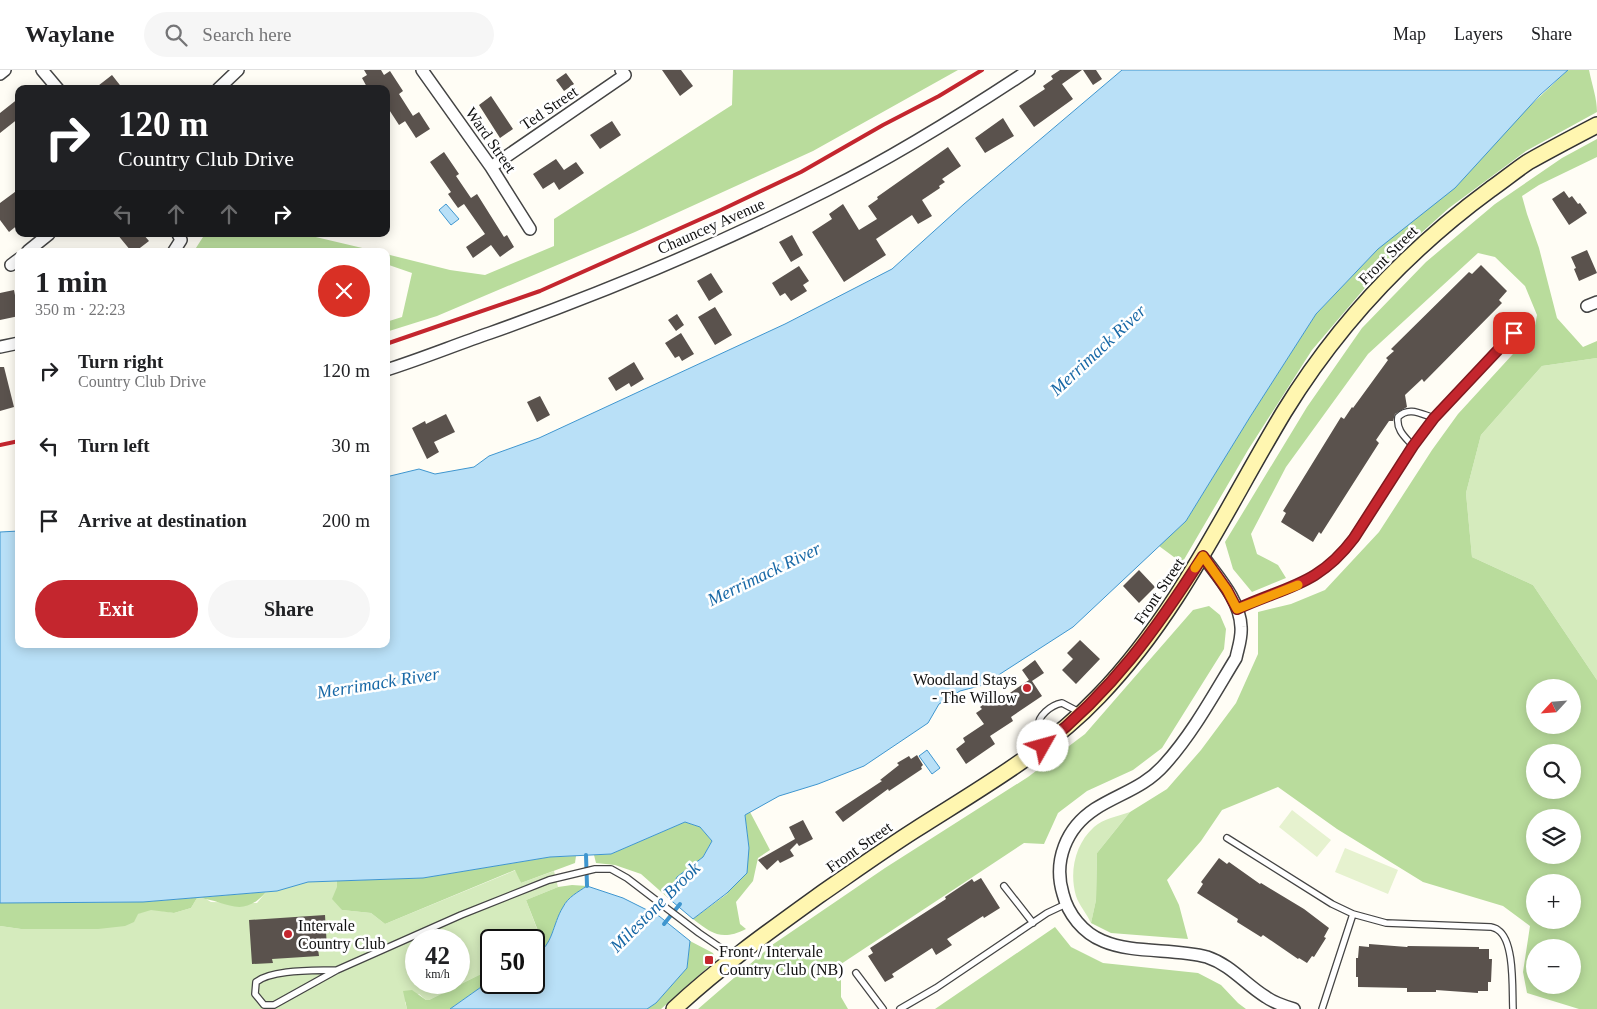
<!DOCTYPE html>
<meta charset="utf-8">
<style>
body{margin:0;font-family:"Times New Roman",serif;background:#f6f6f6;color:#202124;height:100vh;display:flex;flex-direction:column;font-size:19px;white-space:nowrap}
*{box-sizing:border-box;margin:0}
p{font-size:16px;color:#757577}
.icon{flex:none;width:28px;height:28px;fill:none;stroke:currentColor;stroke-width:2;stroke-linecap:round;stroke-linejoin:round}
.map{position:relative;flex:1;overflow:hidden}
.panel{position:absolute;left:15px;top:178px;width:375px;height:400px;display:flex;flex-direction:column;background:#fff;border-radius:10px;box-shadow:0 2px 12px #0003}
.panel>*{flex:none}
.hud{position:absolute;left:15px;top:15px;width:375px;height:152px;border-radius:10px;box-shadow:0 2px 12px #0003;background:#202124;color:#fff;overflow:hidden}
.needle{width:32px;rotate:244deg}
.buttons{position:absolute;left:1526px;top:609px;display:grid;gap:10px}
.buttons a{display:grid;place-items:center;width:55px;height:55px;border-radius:50%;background:#fff;box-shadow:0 2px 12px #0003;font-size:25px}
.speed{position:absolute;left:405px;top:859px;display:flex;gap:10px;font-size:25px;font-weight:700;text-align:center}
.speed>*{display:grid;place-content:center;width:65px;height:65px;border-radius:50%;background:#fff;box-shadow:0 2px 12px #0003;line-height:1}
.speed small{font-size:12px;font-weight:400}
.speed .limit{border:2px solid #111;border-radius:8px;background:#fff;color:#111}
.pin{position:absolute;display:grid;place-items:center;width:42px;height:42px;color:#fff;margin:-21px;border-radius:10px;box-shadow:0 2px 8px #0006}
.me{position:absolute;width:55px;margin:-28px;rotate:52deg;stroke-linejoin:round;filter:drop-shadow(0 0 4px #0008)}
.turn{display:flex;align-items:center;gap:18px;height:105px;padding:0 20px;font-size:22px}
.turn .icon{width:65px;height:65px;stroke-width:2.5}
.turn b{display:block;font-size:35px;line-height:42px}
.lanes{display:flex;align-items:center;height:48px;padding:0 20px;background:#0003;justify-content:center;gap:25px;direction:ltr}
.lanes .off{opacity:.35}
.round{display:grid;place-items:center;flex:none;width:52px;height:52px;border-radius:26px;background:#f6f6f6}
.headline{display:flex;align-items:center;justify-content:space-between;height:85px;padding:0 20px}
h1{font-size:30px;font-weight:600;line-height:38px}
.primary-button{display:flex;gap:10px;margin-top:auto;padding:10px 20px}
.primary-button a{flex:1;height:58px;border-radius:30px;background:#c4262e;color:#fff;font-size:20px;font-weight:600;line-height:58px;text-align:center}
.primary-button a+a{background:#f6f6f6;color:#202124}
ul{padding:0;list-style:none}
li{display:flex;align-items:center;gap:15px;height:75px;padding:0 20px}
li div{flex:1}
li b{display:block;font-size:19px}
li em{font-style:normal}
header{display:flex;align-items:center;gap:30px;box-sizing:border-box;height:70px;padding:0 25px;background:#fff;border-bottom:1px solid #e0e0e0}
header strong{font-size:24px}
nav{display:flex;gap:28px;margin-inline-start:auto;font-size:18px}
.search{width:350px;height:45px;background:#f6f6f6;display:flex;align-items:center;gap:12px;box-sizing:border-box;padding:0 18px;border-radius:28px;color:#757577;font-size:19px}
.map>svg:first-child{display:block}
.green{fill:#d5ebbd;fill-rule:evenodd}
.forest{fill:#b9dc9c;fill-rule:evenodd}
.pitch{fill:#e6f2cf}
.water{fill:#b9e0f7;stroke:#3f96cf}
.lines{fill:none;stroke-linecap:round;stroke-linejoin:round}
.stream{stroke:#3f96cf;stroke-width:4}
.building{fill:#5a524d}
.lane-casing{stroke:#444;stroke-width:8}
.street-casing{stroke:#444;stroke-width:14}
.secondary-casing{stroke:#333;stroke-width:18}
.lane{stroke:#fff;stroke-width:5.5}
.street{stroke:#fff;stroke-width:11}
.secondary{stroke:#fff6b0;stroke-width:15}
.rail{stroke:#c4262e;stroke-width:4}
.route-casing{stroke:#7f191e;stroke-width:12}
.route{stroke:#c4262e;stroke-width:9}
.slow{stroke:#f59e0b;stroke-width:9}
.poi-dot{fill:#c4262e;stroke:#fff;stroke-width:2}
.labels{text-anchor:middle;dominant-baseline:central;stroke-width:5;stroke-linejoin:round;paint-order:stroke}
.street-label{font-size:16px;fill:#111;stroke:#fff}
.poi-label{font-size:16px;fill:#111;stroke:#fff;text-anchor:start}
.water-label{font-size:18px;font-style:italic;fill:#1768a6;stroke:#fff}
</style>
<header>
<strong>Waylane</strong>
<div class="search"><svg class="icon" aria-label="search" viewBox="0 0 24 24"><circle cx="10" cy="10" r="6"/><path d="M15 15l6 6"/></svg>Search here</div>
<nav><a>Map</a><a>Layers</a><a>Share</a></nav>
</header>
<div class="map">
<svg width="1597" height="939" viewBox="0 0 1597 939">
<rect width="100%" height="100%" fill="#fffdf5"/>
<!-- green -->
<path class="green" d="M1597 288V610L1533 515 1472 487 1466 423 1481 365 1542 296Z
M1130 742 1097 783 1096 830 1091 853C1087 844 1079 835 1076 826 1069 802 1075 774 1094 757 1103 749 1118 746 1130 742Z
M516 800 521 813 554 801 558 817 526 830 542 872 534 876V870H491V899L429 930H426L419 924 405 932 407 939H0V856L21 859 137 844 151 839 174 843 191 838 197 828 206 829 211 832 257 833 266 822 277 821 308 812 337 811 342 840 371 843 385 854ZM416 870H459V912H416Z"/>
<!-- forest -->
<path class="forest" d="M733 0H958L813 81 635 162 437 246 386 262V252L402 247 412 203 386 194V184L450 200 485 205 554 176V149L732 35Z
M1568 0H1589C1592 15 1597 28 1597 42L1526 81 1449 138 1381 199 1312 280 1248 380 1182 493 1159 476 1186 451 1250 347 1316 244 1378 179Z
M1597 69V87L1539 115 1522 126 1527 144 1539 178 1557 248 1583 277 1597 271V288L1542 296 1481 365 1466 423 1472 487 1533 515 1597 610V939H1579L1527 923 1523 902 1530 856 1503 836 1423 812 1337 759 1278 717 1222 740 1201 771 1167 810 1179 835 1188 869 1111 863 1091 853 1096 830 1097 783 1130 742 1167 719 1201 680 1236 633 1258 584V542L1291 534 1325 520 1379 462 1432 380 1458 344 1534 261 1537 245 1525 216 1495 187 1478 183 1368 284 1286 397 1251 464 1257 484 1278 495 1286 508 1252 522 1233 499 1225 472 1307 337 1362 258 1426 192 1495 134 1562 88ZM1535 618H1572V655H1535ZM1572 682V720H1535V682ZM1535 748H1572V785H1535ZM1535 812H1572V850H1535ZM1535 878H1572V915H1535Z
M303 164 375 181H194L203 167Z
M1209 536 1220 545 1226 559 1224 579 1162 678 1133 700 1087 721 1058 743 1044 774 1024 773 841 894V927L848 939H698L772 875 885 798 1028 707 1085 664 1193 540Z
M750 742 770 780 758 788 753 811 736 832 740 854 746 859C722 871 712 864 693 849L727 824 749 778 745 745Z
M685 752 700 757 712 771 703 787 677 807 667 827 641 804 615 795 596 793 594 785 611 784Z
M576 786 575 793 521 813 515 800 385 854 371 843 342 840 332 829 337 817V811L423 808 550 787Z
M572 815 587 816C578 822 568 827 563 837 552 855 554 874 534 887V876L542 871 526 830 558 817Z
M266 822C241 851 225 829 197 828L191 838 174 843 151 840 138 844 134 852 125 856 98 859H21L0 856V833L143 832Z
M1055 857 1071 877 1103 893 1198 903 1221 915 1238 933 1246 939H935Z
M690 871 713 883 716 890 661 939H647L656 933 687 898Z
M491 899V910L450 939H407L403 921 412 920 426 930H429Z"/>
<!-- pitch -->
<path class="pitch" d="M1292 740 1331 770 1317 787 1279 757Z
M1345 778 1398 800 1388 824 1335 802Z"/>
<!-- water -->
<path class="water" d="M1122 0H1568L1540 25 1455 118 1378 179 1316 244 1250 347 1186 451 1073 557 983 615 960 621 939 634 928 653 864 696 818 714 779 726 745 745 749 778 747 803 727 823 693 849 667 827 677 807 703 787 712 771 700 757 685 752 611 784 550 787 423 808 308 812 277 821 143 832 0 833V462L19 461V574H386V407L419 399 435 404 474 397 489 386 539 368 785 254 892 199 964 134Z
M446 134 459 149 451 155 439 140Z
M927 680 940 698 932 704 919 686Z
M587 816 623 828 659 846 690 871 687 898 656 933 647 939H450L491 910V912H534V887C554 874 552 855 563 837 568 827 578 822 587 816Z"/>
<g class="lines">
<!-- stream -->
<path class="stream" d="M586 785 587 816
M664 854 680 834"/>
</g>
<!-- building -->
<path class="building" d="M364 0H381L384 5 390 1 403 21 399 24 413 46 399 55 386 35V19H368L362 8 367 5Z
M662 0H681L693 16 680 26Z
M1060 0H1082L1062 14 1073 29 1034 57 1019 36 1045 19 1043 16 1053 9 1051 6Z
M1083 0H1096L1102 9 1093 15Z
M566 3 574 14 564 21 556 10Z
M112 5 123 19H94Z
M491 26 513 59 500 68 479 35Z
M19 28V48L0 63V43Z
M419 42 430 59 416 68 405 51Z
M1003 48 1014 66 985 83 975 68Z
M612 51 621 65 600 79 590 65Z
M948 77 961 96 942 109 945 112 939 116 940 118 922 130 932 146 918 154 912 145 876 169 886 185 844 212 812 162 832 149 829 144 843 134 859 160 877 149 868 136 878 129 877 127Z
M444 82 459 104 456 106 471 128 477 124 504 167 507 165 514 177 500 187 491 175 473 188 466 177 485 164 464 134 458 138 448 124 451 122 430 92Z
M556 89 564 100 576 92 584 103 559 120 554 112 543 119 533 104Z
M19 119V154L9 162 0 150V133Z
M1564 121 1569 128 1572 126 1578 134 1580 133 1587 143 1569 155 1552 129Z
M117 164H143L149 171 136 181H131Z
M792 165 803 185 791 192 779 172Z
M1587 180 1597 203 1579 211 1574 199 1576 198 1571 187Z
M1481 195 1507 221 1499 230 1502 233 1424 312 1422 309 1405 325 1407 337 1395 344 1393 351H1389L1376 370 1379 373 1321 464 1319 462 1313 472 1281 452 1286 443 1283 441 1341 347 1344 349 1352 337 1353 338 1388 290 1386 288 1394 281 1391 279 1469 202 1472 204Z
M799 196 809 211 803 215 807 221 791 231 785 223 780 226 772 213Z
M711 203 723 222 709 231 697 211Z
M14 220 19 246 0 250V223Z
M715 237 732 265 715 275 698 247Z
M677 244 684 255 676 261 668 250Z
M681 263 694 284 682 291 679 286 675 288 665 273Z
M634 292 644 309 631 317 629 313 616 321 608 308Z
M0 297H4L14 337 0 341Z
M540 326 550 345 537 352 527 332Z
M446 344 455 362 434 372 439 382 427 389 412 358 425 351 426 354Z
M1139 500 1155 517 1139 533 1123 516Z
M1080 570 1100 589 1076 614 1062 600 1073 589 1067 583Z
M1035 590 1044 603 1032 611 1042 626 1011 647 1013 651 990 666 995 674 966 694 956 679 965 672 963 668 984 654 976 643 982 639 980 637 995 626 998 631 1029 610 1022 600Z
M917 685 923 695 921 697 922 699 889 721 888 719 843 752 835 742 882 711 880 710 899 695 897 693 909 686 911 689Z
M803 750 813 769 799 776 797 773 790 780 794 786 780 793 778 790 767 800 758 790 795 769 789 757Z
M1219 788 1227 794 1229 792 1260 814 1261 813 1304 839 1329 858 1324 867 1326 868 1314 887 1312 886 1307 893 1299 888 1298 889 1263 865 1261 867 1237 852 1238 849 1197 823 1203 814 1201 812Z
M981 808 1000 838 984 848 983 846 947 869 952 875 936 885 932 878 892 904 894 907 885 912 868 886 873 883 870 878 946 829 945 827 972 809 974 812Z
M325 845 327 878 318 879 319 886 272 889 273 893 252 894 249 850Z
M1369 874 1407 877 1408 876 1479 877V879H1489V889H1492L1491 912H1488V921H1478V923L1436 920V922H1407V918L1358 917V907H1356V888H1358L1359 876 1369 877Z"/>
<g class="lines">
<!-- lane casing -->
<g class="lane-casing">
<path id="lane" d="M1413 376C1405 367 1396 360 1398 347 1409 336 1421 344 1434 348
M1237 539C1255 531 1274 526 1292 518 1312 510 1328 497 1343 482L1413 376 1434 348 1514 263
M1042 674C1041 669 1038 663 1038 658 1037 646 1051 635 1062 633L1079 642
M1227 768 1332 834 1353 844 1386 853 1491 857C1494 858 1496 858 1498 860 1515 871 1512 921 1513 939
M1004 816 1033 853
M337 900C315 901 273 899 256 912L255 924 264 935H274L337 900 461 845 549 810 595 799H611L627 808 699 863 734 887
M856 903 883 939
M900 939 936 918 1047 843 1066 834
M1322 939 1353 844"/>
</g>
<!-- street casing -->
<g class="street-casing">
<path id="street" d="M42 0 58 19
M422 0 491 97 530 159
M0 4 5 0
M218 19 238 0
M491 97 625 5 621 0
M28 181 49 164
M174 181 181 170 178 164
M11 195 19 189
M1587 236 1597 232
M0 277 19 273
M386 300C421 289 455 275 490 263 605 222 718 175 827 120 897 85 964 43 1029 0
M1203 486C1218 507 1240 530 1241 557 1242 568 1238 578 1236 588 1214 624 1193 663 1165 694 1144 718 1120 723 1095 739 1066 758 1053 791 1063 824 1068 844 1083 863 1103 871 1133 884 1175 878 1207 887 1231 895 1245 914 1266 927 1274 933 1284 936 1294 939"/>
</g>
<!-- secondary casing -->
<g class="secondary-casing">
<path id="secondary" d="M674 939C719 897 768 862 818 826 850 804 882 781 915 760 979 719 1047 681 1099 626 1179 543 1225 440 1284 342 1338 254 1408 180 1491 119 1504 110 1516 100 1528 92 1551 79 1574 67 1597 55"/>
</g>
<!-- lane -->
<use href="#lane" class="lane"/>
<!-- street -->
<use href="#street" class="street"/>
<!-- secondary -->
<use href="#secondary" class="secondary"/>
<!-- rail -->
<path class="rail" d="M386 274 540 221 721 140 801 102 883 55 939 26 982 0
M0 375 19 371"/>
</g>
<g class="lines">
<!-- route casing -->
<g class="route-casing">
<path id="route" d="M1043 676C1112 621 1156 560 1203 486L1227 520 1237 539C1286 516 1318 516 1354 468L1413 376 1434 348 1514 263"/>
</g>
<!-- route -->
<use href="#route" class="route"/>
<!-- slow -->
<path class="slow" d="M1195 498 1203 486 1227 520 1237 539 1298 515"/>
</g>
<!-- markers -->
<g class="poi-dot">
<circle cx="1027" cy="618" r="5"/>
<circle cx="288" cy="864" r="5"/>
<rect x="704" y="885" width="10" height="10" rx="2.5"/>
</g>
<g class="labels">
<!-- street labels -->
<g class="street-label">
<text transform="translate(549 38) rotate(-34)">Ted Street</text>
<text transform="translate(491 70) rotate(55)">Ward Street</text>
<text transform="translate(711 156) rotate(-24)">Chauncey Avenue</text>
<text transform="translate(1388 185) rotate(-45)">Front Street</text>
<text transform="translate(1159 521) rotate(-56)">Front Street</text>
<text transform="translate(859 777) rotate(-35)">Front Street</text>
</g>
<!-- poi labels -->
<g class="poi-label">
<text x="1017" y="609" text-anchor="end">Woodland Stays<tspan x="1017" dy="18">- The Willow</tspan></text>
<text x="298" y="855">Intervale<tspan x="298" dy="18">Country Club</tspan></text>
<text x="719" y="881">Front / Intervale<tspan x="719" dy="18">Country Club (NB)</tspan></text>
</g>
<!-- water labels -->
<g class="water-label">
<text transform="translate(1098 280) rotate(-43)">Merrimack River</text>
<text transform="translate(764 504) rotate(-26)">Merrimack River</text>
<text transform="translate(378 613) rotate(-9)">Merrimack River</text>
<text transform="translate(655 837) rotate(-45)">Milestone Brook</text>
</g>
</g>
</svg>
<div class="buttons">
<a><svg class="needle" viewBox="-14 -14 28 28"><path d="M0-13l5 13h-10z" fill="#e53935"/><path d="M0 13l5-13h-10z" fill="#757577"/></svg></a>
<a><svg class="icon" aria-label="search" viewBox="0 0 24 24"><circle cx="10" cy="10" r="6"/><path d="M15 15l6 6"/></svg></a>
<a><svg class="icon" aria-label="layers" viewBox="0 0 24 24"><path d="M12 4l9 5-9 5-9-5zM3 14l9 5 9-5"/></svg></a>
<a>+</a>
<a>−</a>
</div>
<div class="speed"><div>42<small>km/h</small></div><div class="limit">50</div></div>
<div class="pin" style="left:1514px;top:263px;background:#d93025"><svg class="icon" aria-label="arrive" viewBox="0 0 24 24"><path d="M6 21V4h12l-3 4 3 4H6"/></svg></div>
<svg class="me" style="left:1043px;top:676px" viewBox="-20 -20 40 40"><circle r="19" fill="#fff"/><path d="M0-13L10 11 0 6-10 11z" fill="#c4262e"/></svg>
<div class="hud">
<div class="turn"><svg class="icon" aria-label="right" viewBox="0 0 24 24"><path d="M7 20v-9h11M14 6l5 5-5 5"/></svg><div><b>120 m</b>Country Club Drive</div></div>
<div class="lanes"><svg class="icon off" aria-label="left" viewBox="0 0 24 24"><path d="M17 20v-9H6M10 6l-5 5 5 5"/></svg><svg class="icon off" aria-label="ahead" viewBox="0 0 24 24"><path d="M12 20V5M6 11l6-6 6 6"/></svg><svg class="icon off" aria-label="ahead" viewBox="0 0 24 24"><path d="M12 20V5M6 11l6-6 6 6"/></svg><svg class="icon" aria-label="right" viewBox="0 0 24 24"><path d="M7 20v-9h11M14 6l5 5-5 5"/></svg></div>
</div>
<section class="panel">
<div class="headline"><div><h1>1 min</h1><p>350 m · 22:23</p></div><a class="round" style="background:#d93025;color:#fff"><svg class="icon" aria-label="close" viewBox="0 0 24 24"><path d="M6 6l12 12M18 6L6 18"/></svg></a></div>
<ul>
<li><svg class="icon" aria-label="right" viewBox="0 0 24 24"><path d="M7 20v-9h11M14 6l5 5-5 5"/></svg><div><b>Turn right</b><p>Country Club Drive</p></div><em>120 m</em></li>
<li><svg class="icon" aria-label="left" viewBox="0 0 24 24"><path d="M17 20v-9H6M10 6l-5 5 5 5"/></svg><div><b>Turn left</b></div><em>30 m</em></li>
<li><svg class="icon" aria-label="arrive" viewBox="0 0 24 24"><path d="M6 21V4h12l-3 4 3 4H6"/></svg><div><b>Arrive at destination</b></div><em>200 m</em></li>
</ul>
<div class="primary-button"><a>Exit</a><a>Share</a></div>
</section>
</div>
